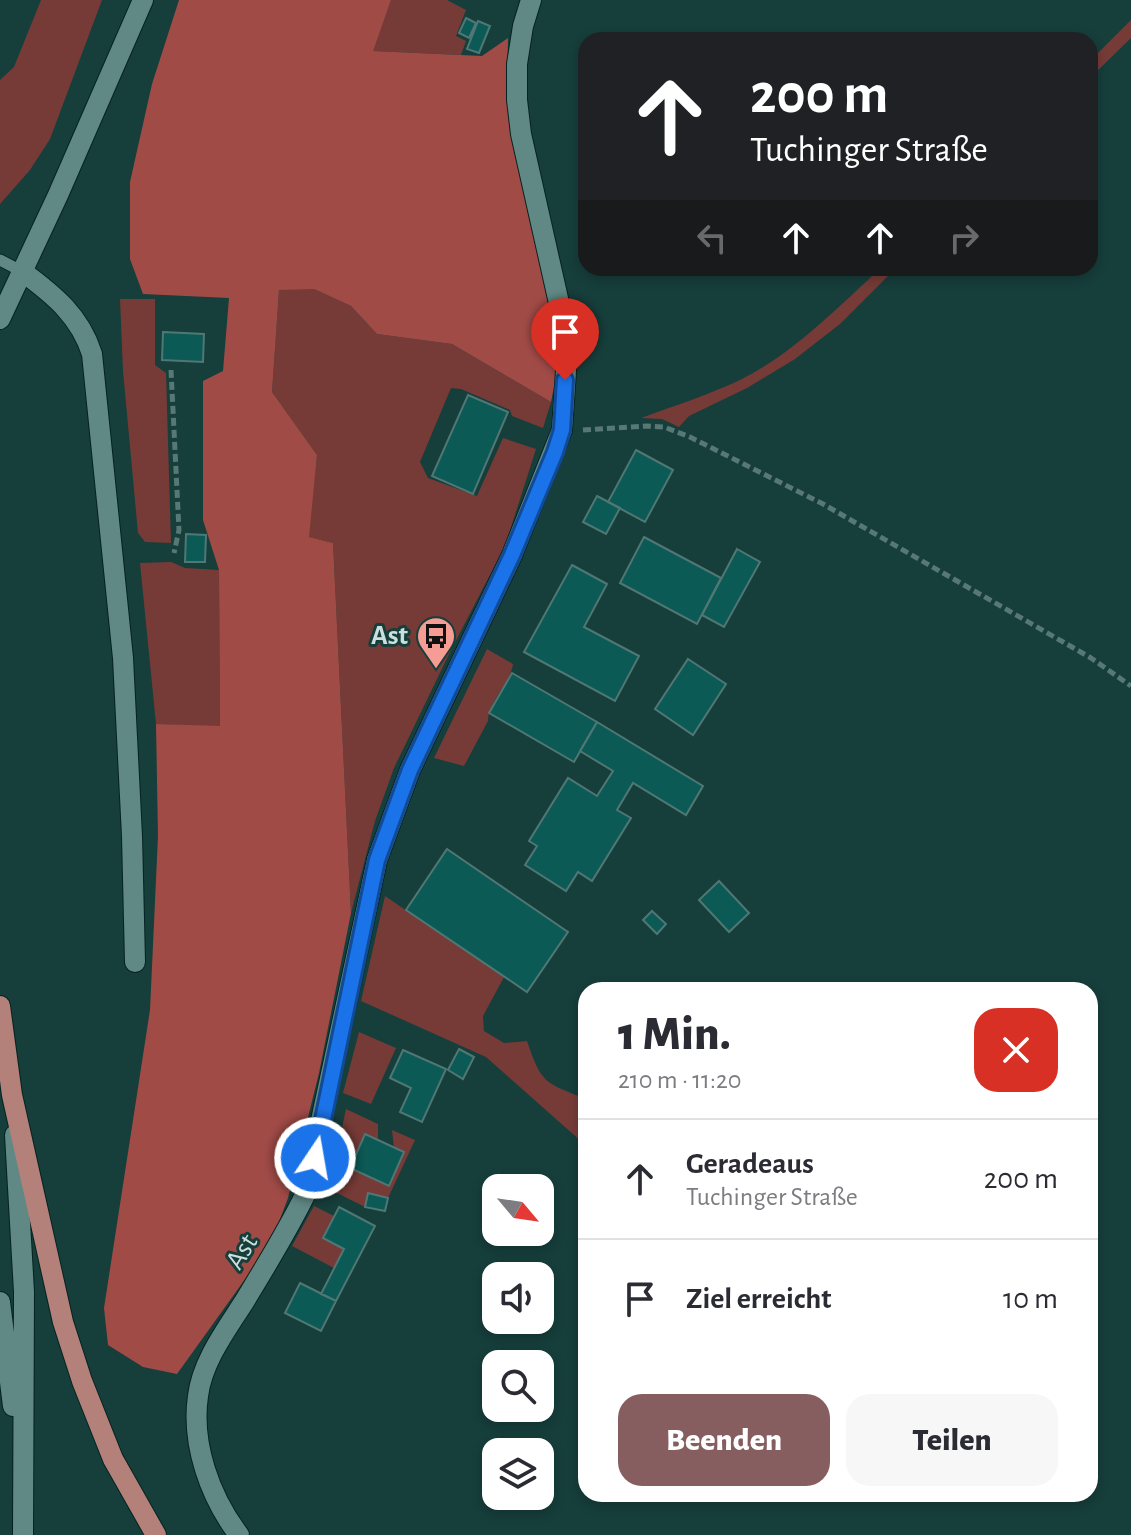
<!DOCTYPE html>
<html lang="de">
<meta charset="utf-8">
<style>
body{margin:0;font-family:"Alegreya Sans",sans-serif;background:#f7f7f7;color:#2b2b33;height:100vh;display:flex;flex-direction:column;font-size:30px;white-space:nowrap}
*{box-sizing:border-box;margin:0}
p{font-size:26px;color:#7c7c81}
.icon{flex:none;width:44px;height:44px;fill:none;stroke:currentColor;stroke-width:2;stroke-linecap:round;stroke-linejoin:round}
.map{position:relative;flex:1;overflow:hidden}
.side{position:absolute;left:578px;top:982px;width:520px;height:520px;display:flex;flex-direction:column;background:#fff;border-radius:24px;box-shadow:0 4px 12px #0003}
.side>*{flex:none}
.banner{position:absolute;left:578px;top:32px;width:520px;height:244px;border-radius:24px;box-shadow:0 4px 12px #0003;background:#202124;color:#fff;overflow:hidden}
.needle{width:52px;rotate:119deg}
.fabs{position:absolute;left:482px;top:1174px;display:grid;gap:16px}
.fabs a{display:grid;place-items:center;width:72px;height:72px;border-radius:16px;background:#fff;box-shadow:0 4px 12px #0003;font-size:40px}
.pin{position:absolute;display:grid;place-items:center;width:68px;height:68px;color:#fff;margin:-82px -34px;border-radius:50% 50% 50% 0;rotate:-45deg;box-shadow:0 0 8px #0007}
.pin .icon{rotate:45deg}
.me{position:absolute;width:88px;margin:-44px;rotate:12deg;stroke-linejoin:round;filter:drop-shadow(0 0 6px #0008)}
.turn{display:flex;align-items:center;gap:28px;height:168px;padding:0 40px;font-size:36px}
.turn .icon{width:104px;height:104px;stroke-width:2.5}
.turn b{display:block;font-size:56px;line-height:68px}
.lanes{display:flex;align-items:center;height:76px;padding:0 40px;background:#0003;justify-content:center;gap:40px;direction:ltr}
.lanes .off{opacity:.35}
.round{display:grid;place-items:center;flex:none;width:84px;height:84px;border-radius:24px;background:#f7f7f7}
.headline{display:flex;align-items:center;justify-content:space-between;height:136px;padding:0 40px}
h1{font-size:48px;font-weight:800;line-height:60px}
.primary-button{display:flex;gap:16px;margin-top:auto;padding:16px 40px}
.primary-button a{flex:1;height:92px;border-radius:24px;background:#865e5f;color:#fff;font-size:32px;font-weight:800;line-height:92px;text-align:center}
.primary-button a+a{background:#f7f7f7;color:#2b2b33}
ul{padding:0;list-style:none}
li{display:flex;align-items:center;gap:24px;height:120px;padding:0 40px;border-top:2px solid #e1e1e2}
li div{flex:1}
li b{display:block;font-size:30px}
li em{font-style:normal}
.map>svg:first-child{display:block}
.green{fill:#763b37}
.forest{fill:#a14b47}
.building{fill:#0c5a56;stroke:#507774;stroke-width:2}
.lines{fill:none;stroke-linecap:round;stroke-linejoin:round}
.service-casing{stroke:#052321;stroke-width:13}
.minor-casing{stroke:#052321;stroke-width:22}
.secondary-casing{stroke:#052321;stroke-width:22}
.primary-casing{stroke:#052321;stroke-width:22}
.path{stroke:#577875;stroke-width:5;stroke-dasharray:8 4;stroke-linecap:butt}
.service{stroke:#608884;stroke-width:11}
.minor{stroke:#608884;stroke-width:20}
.secondary{stroke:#608884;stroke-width:20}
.primary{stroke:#b3807a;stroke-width:20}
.route-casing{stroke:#114b97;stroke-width:20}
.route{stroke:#1a73e8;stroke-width:14}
.labels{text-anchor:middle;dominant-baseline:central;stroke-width:6;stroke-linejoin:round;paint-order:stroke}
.poi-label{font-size:28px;font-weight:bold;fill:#cbdfdd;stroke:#163e3b;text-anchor:end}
.street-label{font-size:28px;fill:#cbdfdd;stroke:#163e3b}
</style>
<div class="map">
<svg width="1131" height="1535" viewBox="0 0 1131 1535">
<rect width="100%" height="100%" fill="#163e3b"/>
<!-- green -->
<path class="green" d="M41 0H102L50 139 30 170 0 204V80L14 67Z
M391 0H447L466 10 456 36 466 41 461 55 372 51Z
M1131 20V38L1090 78V61Z
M881 268H896L840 324 795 359 747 388 689 416 679 427 662 419 641 418C674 406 708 395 740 380 793 354 838 307 881 268Z
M279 289H314L351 306 377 334 452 344 551 402 543 428 512 416 510 410 461 389 451 388 420 462 428 478 477 496 503 438 536 449 505 546 451 650 394 768 375 821 351 913 333 543 308 537 317 455 272 392Z
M120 299H155V365L166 373 171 543 145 542 138 533 123 371Z
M171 562 185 568 219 570 220 727 156 724 140 563Z
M487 649 513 664C510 684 489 700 488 721L464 766 434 758Z
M385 896 504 977 483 1016 484 1031 504 1043 527 1041C542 1085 545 1082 586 1099V1142L583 1143 486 1057 361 1001Z
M359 1032 396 1048 371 1104 343 1093Z
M346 1109 378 1124V1141L364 1135 350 1168 388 1186 404 1153 394 1148 392 1130 415 1140 388 1198 368 1193 365 1207 329 1189Z
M314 1206 334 1216 323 1238 344 1249 334 1268 292 1246Z"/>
<!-- forest -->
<path class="forest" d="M179 0H391L373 51 482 56 508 38 507 90 513 140 553 317 558 366 551 402 452 344 377 334 351 306 314 289 279 290 272 392 317 455 309 537 333 543 351 913 319 1073 288 1198 271 1243 177 1374 143 1367 108 1345 104 1308 150 1010 158 836 156 724 220 726 219 570 203 520V381L223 371 229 298 143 294 130 259V182L152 84Z"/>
<!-- building -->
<path class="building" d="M466 18 476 23 469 38 459 33Z
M478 21 490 26 479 53 467 49Z
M163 332 204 334 203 362 162 360Z
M468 395 508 412 473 494 432 476Z
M636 450 673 470 645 522 608 502Z
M597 496 620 508 606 534 583 522Z
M186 534 206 535 205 562H185Z
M644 537 721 578 697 624 620 583Z
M737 549 760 562 724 627 702 615Z
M572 565 607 584 584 627 639 656 615 701 524 652Z
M688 659 726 684 693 735 655 709Z
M512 673 597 722 574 762 489 713Z
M597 722 703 786 686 815 633 783 617 810 631 818 592 881 578 872 566 891 525 865 537 846 529 841 568 778 597 796 613 771 580 751Z
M447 849 568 932 527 992 406 910Z
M719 881 749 913 729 932 699 900Z
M652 911 666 924 657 934 643 920Z
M459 1049 474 1057 463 1079 448 1070Z
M403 1050 446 1069 422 1122 400 1112 411 1088 390 1078Z
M365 1134 404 1152 389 1186 350 1168Z
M368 1193 388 1198 385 1211 365 1207Z
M339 1207 375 1226 336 1301 321 1294 344 1249 323 1238Z
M300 1283 336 1301 321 1331 285 1313Z"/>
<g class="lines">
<!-- service casing -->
<g class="service-casing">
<path id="service" d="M0 260 23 272"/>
</g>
<!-- minor casing -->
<g class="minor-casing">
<path id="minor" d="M23 272C54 295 80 316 92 354L123 658 132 836 135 962
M239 1535C210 1497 191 1444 198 1396 202 1362 226 1330 244 1302 265 1267 287 1232 305 1195L377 860 410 770 512 555 562 430 567 356 561 312 521 134 517 100V64L523 26 531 0"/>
</g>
<!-- secondary casing -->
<g class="secondary-casing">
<path id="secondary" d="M0 319 58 195 143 0
M15 1135 24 1292 23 1535
M0 1302 13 1406"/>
</g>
<!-- primary casing -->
<g class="primary-casing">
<path id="primary" d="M0 1006 12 1095 63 1322 82 1381 113 1459 156 1535"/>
</g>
<!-- path -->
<path class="path" d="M171 370 179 530 174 553
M583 430 647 426 664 427 690 437 823 504 1091 658 1131 686"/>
<!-- service -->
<use href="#service" class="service"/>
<!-- minor -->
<use href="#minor" class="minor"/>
<!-- secondary -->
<use href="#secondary" class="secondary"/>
<!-- primary -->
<use href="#primary" class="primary"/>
</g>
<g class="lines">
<!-- route casing -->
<g class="route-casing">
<path id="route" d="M315 1158 377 860 410 770 512 555 555 452 562 430 565 380"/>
</g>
<!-- route -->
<use href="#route" class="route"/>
</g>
<!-- icons -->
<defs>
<g id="bus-pin" transform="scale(2)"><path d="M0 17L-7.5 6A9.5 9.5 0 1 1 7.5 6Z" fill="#f59c95" stroke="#163e3b"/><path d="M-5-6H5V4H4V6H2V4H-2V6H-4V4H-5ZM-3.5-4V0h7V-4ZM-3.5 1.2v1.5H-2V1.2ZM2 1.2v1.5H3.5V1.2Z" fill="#111"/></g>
</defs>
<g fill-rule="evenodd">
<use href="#bus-pin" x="436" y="636"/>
</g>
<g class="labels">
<!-- poi labels -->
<g class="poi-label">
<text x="408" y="636">Ast</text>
</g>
<!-- street labels -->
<g class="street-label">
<text transform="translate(242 1252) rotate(-58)">Ast</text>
</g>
</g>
</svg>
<div class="fabs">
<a><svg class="needle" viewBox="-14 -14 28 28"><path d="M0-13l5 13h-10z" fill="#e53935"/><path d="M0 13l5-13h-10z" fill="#7c7c81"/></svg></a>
<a><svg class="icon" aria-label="sound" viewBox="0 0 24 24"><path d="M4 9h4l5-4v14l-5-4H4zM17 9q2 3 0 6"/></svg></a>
<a><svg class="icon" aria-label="search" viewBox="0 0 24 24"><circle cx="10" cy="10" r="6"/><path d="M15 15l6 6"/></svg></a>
<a><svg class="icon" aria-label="layers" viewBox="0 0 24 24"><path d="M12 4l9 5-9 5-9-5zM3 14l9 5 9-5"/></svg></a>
</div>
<div class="pin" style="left:565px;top:380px;background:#d93025"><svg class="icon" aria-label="arrive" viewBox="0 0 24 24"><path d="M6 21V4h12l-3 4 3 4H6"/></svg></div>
<svg class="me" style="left:315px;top:1158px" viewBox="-20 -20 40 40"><circle r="17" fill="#1a73e8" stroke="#fff" stroke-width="3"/><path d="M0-11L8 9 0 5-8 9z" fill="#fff"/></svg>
<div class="banner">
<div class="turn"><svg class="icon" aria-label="ahead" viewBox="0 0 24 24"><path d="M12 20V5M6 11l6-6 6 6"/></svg><div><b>200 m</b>Tuchinger Straße</div></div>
<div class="lanes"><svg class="icon off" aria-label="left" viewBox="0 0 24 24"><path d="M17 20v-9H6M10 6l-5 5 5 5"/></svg><svg class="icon" aria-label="ahead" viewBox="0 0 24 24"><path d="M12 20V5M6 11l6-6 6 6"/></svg><svg class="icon" aria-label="ahead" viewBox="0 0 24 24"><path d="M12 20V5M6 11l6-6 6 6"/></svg><svg class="icon off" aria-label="right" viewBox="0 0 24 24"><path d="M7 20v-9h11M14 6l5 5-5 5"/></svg></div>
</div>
<section class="side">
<div class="headline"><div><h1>1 Min.</h1><p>210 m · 11:20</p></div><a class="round" style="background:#d93025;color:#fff"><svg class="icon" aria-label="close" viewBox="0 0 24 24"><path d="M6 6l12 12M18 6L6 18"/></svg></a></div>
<ul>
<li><svg class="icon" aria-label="ahead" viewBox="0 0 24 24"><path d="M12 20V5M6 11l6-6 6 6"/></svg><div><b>Geradeaus</b><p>Tuchinger Straße</p></div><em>200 m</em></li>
<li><svg class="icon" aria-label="arrive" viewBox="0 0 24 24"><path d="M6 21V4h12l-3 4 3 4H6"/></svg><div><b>Ziel erreicht</b></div><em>10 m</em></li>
</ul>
<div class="primary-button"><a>Beenden</a><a>Teilen</a></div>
</section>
</div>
